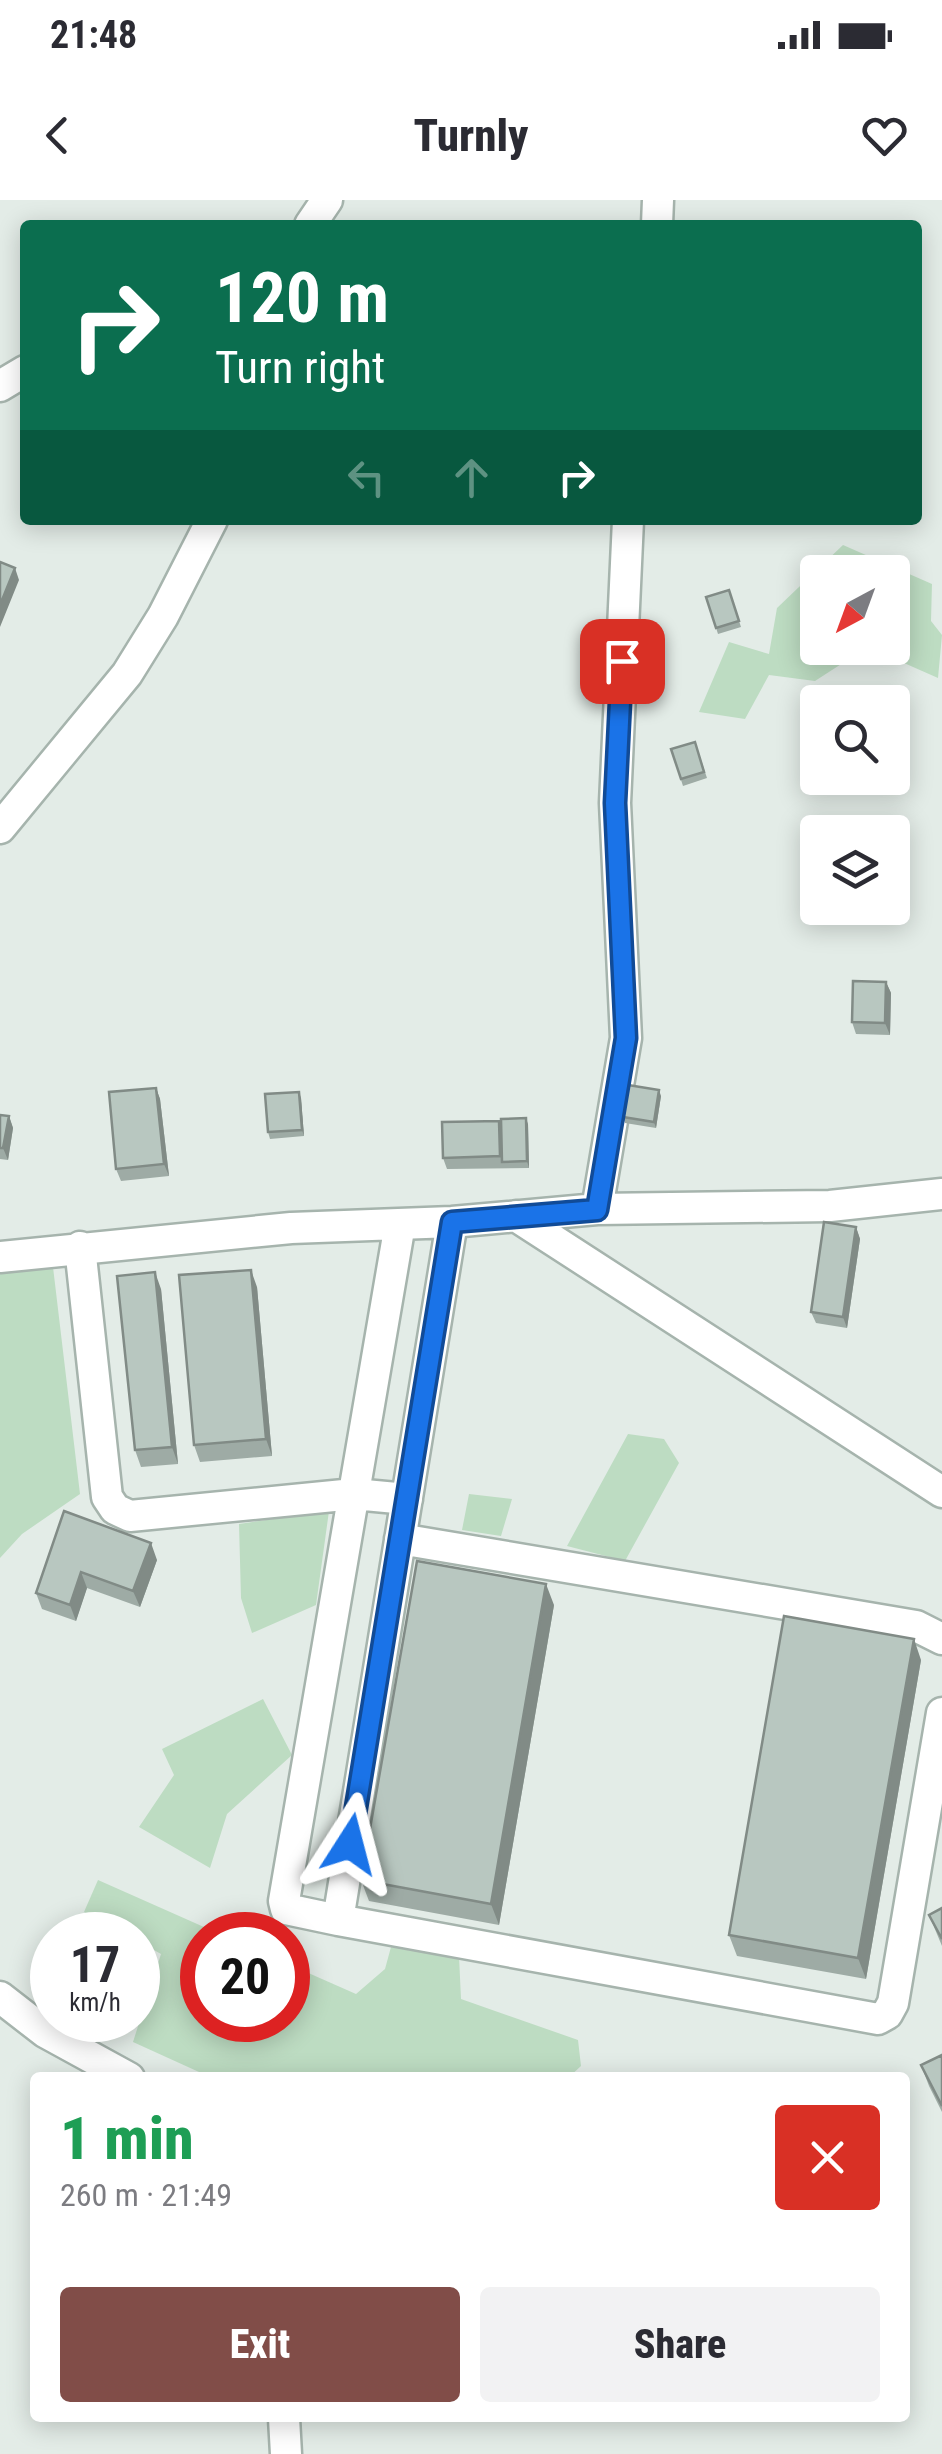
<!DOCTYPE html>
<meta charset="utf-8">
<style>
body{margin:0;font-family:"Roboto Condensed",sans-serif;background:#f2f2f3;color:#2b2b33;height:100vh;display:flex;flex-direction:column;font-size:38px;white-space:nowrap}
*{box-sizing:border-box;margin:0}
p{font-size:32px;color:#7c7c81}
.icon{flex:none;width:55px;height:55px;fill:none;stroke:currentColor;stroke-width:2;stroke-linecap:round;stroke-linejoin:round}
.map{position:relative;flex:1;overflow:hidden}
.details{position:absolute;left:30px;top:1872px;width:880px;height:350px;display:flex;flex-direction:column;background:#fff;border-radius:10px;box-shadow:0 5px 25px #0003}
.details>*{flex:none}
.hud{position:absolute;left:20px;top:20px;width:902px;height:305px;border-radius:10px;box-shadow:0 5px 25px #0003;background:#0b6e4f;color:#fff;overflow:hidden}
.needle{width:65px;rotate:221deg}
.controls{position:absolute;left:800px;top:355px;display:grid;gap:20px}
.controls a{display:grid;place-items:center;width:110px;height:110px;border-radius:10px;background:#fff;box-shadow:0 5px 25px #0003;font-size:50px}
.speed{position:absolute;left:30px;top:1712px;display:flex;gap:20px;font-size:50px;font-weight:700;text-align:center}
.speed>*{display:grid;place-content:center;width:130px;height:130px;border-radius:50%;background:#fff;box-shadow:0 5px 25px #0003;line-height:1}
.speed small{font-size:25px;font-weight:400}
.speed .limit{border:15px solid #d22;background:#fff;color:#111}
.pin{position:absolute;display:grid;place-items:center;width:85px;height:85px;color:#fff;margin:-42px;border-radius:20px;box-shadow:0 5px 15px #0006}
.me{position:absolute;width:110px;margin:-55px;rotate:9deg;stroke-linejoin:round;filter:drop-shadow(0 0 8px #0008)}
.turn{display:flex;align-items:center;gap:35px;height:210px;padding:0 30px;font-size:45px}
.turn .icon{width:130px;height:130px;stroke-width:2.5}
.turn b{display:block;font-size:70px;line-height:85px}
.lanes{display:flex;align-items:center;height:95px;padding:0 30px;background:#0003;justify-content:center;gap:50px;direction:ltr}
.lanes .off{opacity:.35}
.round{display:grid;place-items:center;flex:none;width:105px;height:105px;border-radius:10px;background:#f2f2f3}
.head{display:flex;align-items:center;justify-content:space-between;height:170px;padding:0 30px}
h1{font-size:60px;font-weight:800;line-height:75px;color:#1e9e55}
.button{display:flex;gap:20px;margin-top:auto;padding:20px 30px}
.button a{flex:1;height:115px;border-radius:10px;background:#814d48;color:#fff;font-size:40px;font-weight:800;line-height:115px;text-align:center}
.button a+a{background:#f2f2f3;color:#2b2b33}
.status{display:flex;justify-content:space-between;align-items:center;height:70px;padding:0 50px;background:#fff;direction:ltr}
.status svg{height:28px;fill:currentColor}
header{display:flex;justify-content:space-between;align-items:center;height:130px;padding:0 30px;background:#fff;font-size:45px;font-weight:800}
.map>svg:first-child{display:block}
.green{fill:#bddcc2}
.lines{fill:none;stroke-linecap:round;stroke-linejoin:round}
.minor-casing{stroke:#a6b4ad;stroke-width:35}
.minor{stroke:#fff;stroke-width:30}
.wall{fill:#9eaba5}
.shaded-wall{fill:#818b86}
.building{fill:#b8c7c0;stroke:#818b86;stroke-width:2.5}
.route-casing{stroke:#114b97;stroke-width:25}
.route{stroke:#1a73e8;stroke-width:18}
</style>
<div class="status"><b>21:48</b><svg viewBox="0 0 49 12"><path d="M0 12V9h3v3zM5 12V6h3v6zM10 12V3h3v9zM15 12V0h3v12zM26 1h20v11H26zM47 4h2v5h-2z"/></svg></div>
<header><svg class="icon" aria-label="back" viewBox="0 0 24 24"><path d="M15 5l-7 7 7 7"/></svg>Turnly<svg class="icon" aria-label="heart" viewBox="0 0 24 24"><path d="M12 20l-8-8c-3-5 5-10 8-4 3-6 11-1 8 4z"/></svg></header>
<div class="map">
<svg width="942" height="2254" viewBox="0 0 942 2254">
<rect width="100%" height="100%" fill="#e3ece7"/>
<!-- green -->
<path class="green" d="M843 345 932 384 931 421 942 435 938 478 870 448H892V372H818V448H866L815 481 769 475 745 519 699 512 729 442 769 454 777 408Z
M53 1067 80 1294 22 1334 0 1358V1074Z
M628 1234 664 1239 679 1263 625 1361 567 1346Z
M469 1294 512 1299 501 1336 462 1330Z
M329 1311 316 1405 252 1433 241 1398 239 1324Z
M263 1499 292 1555 227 1614 210 1668 139 1627 174 1575 162 1549Z
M98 1680 222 1735H202V1820H288V1764L356 1794 385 1769 391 1747 459 1756 461 1799 578 1840 581 1866 568 1878 210 1877 133 1842 161 1754 138 1741V1735H126L84 1712Z"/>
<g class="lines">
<!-- minor casing -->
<g class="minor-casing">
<path id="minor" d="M310 25 327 0
M657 25 658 0
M0 186 25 171
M0 628 127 474 163 416 212 320
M597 1009 626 838 615 603 628 320
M516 1016 942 1292
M400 1024 284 1701 286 1709 338 1720 452 1022
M80 1047 107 1297 115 1309 130 1316 354 1294 407 1299
M0 1057 291 1028 452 1022 597 1009 830 1006 942 994
M400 1339 916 1426 942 1439
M338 1720 878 1819 887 1814 893 1803 942 1513
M0 1797 45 1832 129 1878
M284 2218 286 2254"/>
</g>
<!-- minor -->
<use href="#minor" class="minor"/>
</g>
<!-- wall -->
<path class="wall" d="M729 390 741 427 718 434 706 397Z
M695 542 707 578 683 586 671 549Z
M886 782 891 793 890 835 856 834 852 822Z
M156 888 160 899 169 976 121 981 116 969Z
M661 896 656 928 625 923 623 917Z
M301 898 304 936 270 939 268 932Z
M0 915 9 916 13 928 8 960 0 959Z
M528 924 529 968 447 969 443 958 501 927Z
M856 1027 860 1039 847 1128 816 1123 811 1112Z
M257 1087 272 1256 200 1262 194 1245Z
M161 1089 178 1264 141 1267 135 1250Z
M64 1311 157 1360 140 1407 87 1388 76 1421 42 1409 36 1393Z
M554 1405 499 1725 369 1701 361 1680Z
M921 1460 866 1779 737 1756 729 1735Z
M942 1708V1746L929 1715Z
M942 1855V1912L929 1886 921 1865Z"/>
<!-- shaded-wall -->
<path class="shaded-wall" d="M15 368 19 380 0 427V405Z
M886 782 891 793 890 835 885 823Z
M156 888 160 899 169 976 164 964Z
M659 890 661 896 656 928 654 922Z
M299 892 301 898 304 936 302 930Z
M9 916 13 928 8 960 3 948Z
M526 918 528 924 529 968 527 961Z
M856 1027 860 1039 847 1128 843 1117Z
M251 1070 257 1087 272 1256 266 1239Z
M155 1072 161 1089 178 1264 172 1247Z
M151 1343 157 1360 140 1407 133 1391Z
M81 1372 87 1388 76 1421 70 1405Z
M546 1384 554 1405 499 1725 491 1704Z
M914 1439 921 1460 866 1779 858 1758Z"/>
<!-- building -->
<path class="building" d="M0 362 15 368 0 405Z
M729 390 739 421 716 428 706 397Z
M695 542 704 572 681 579 671 549Z
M853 781 886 782 885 823 852 822Z
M628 885 659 890 654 922 623 917Z
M156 888 164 964 116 969 109 892Z
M299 892 302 930 268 932 265 894Z
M0 915 9 916 3 948H0Z
M526 918 527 961 502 962 501 919Z
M499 921 500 956 443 958 442 922Z
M824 1022 856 1027 843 1117 811 1112Z
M251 1070 266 1239 194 1245 179 1075Z
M155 1072 172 1247 135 1250 117 1076Z
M64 1311 151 1343 133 1391 81 1372 70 1405 36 1393Z
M417 1361 546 1384 491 1704 361 1680Z
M784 1416 914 1439 858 1758 729 1735Z
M942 1708V1739L929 1715Z
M942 1855V1906L921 1865Z"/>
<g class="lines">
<!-- route casing -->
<g class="route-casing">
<path id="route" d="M350 1644 452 1022 597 1010 626 838 615 603 622 461"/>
</g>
<!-- route -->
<use href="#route" class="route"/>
</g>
</svg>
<div class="controls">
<a><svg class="needle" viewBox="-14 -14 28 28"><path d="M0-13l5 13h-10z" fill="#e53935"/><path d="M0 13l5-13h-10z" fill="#7c7c81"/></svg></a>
<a><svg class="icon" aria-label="search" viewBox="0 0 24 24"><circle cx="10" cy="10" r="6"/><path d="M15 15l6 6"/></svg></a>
<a><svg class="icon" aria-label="layers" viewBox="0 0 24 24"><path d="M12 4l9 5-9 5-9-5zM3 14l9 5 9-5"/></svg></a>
</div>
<div class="speed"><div>17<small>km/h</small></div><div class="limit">20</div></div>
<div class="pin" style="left:622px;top:461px;background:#d93025"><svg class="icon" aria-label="arrive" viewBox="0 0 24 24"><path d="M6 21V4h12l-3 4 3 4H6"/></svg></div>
<svg class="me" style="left:350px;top:1644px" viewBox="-20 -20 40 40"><path d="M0-17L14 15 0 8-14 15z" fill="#1a73e8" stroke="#fff" stroke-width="4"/></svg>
<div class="hud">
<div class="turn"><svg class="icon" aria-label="right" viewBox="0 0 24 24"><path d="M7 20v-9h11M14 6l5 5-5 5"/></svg><div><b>120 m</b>Turn right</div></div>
<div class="lanes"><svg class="icon off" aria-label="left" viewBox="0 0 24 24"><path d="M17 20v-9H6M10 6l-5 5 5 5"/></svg><svg class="icon off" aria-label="ahead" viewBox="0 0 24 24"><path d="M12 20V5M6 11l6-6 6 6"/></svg><svg class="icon" aria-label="right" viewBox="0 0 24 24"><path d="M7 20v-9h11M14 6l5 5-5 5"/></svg></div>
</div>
<section class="details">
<div class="head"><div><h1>1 min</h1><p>260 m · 21:49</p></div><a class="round" style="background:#d93025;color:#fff"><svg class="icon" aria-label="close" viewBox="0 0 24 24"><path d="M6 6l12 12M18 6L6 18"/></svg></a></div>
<div class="button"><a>Exit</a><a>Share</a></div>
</section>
</div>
